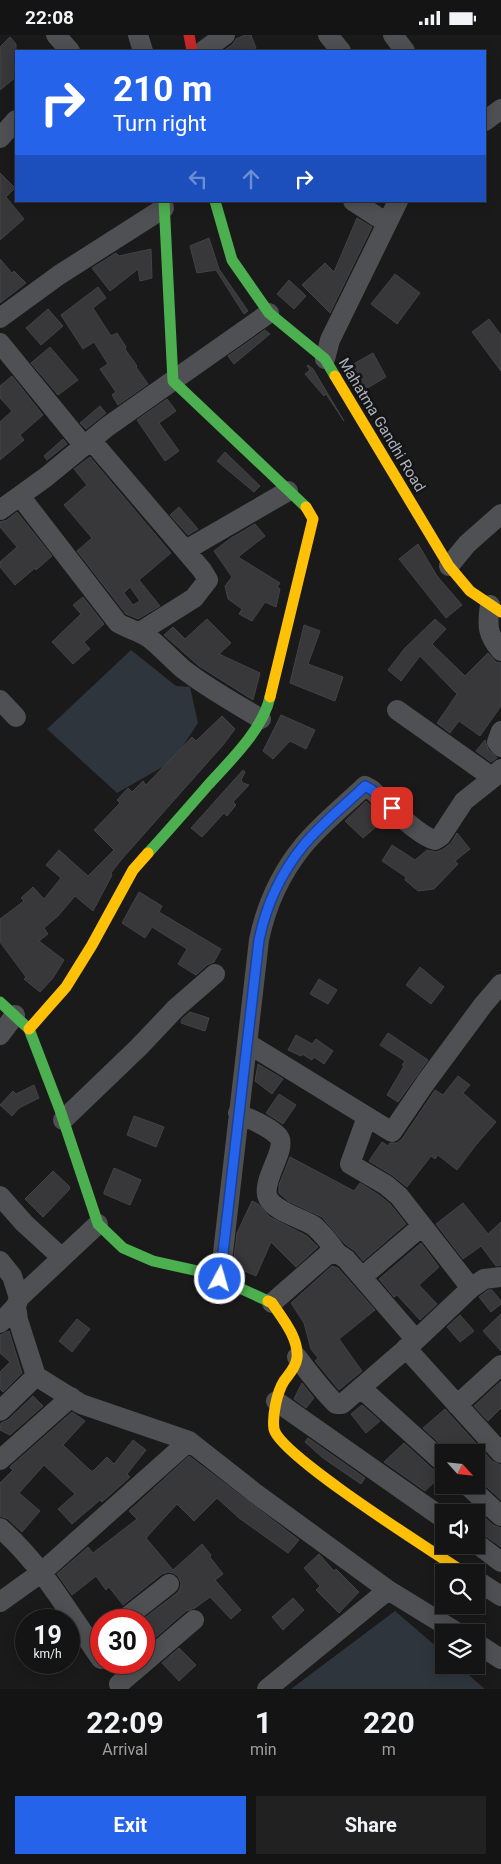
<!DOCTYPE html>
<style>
body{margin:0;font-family:Roboto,sans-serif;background:#212122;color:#f1f3f6;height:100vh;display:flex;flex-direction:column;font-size:19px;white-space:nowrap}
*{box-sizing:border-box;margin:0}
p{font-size:16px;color:#9d9ea0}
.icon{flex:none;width:28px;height:28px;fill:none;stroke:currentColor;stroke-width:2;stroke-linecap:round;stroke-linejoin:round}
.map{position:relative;height:1654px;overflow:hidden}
.side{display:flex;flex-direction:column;background:#141414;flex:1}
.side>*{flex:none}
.guide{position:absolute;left:15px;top:15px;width:471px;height:152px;border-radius:0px;box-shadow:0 2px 12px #0003,0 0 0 1px #333334;background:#2563eb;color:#fff;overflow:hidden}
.needle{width:32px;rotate:117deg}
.fabs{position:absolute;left:435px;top:1409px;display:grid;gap:10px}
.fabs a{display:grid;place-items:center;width:50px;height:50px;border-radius:0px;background:#141414;box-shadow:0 2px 12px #0003,0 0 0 1px #333334;font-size:25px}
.speed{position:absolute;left:15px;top:1574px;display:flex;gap:10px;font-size:25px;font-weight:700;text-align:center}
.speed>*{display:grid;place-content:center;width:65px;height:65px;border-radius:50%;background:#141414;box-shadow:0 2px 12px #0003,0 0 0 1px #333334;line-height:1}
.speed small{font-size:12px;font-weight:400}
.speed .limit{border:8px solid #d22;background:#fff;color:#111}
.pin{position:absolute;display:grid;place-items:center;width:42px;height:42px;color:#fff;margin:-21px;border-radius:10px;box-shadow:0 2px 8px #0006}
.me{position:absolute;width:55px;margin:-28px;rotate:6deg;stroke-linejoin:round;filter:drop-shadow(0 0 4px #0008)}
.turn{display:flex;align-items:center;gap:18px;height:105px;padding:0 15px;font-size:22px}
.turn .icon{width:65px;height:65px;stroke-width:2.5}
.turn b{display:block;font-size:35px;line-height:42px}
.lanes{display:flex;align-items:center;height:48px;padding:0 15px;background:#0003;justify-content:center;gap:25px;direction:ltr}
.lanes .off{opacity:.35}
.eta{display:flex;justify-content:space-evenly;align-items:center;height:85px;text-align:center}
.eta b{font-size:30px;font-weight:700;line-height:35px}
.button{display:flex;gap:10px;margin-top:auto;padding:10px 15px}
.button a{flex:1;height:58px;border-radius:0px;background:#2563eb;color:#fff;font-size:20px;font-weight:700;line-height:58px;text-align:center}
.button a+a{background:#212122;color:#f1f3f6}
.status{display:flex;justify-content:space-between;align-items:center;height:35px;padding:0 25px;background:#141414;direction:ltr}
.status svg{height:14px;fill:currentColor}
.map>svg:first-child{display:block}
.water{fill:#2e353c}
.building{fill:#38383a;stroke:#424346;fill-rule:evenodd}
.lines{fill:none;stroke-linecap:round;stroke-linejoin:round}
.street{stroke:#4f5053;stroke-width:20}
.fast{stroke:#4caf50;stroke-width:11}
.slow{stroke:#ffc107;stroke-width:11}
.jam{stroke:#c62828;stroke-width:11}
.route-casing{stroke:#184099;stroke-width:12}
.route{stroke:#2563eb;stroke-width:9}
.labels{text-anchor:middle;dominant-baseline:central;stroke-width:5;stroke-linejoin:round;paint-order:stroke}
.street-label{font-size:15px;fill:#acb1ba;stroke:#141416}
</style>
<div class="status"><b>22:08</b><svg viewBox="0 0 49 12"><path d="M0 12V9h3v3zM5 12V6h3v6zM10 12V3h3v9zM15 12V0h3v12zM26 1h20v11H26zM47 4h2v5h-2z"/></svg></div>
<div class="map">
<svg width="501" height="1654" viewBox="0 0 501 1654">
<rect width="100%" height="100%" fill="#1a1a1a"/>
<!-- water -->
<path class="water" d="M131 615 176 651 190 652 198 688 173 726 117 758 47 694Z
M395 1576 444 1618V1630H457L485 1654H291Z"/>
<!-- building -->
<path class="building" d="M245 0H251L256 13 249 16H223L232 10 236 4Z
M10 2 16 9V42L0 55V12Z
M0 138 15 153 6 162 24 184 0 205Z
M357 183 372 192 330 278 302 250 325 228 334 237Z
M209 203 219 234 248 276 244 279 216 235 197 238 190 211Z
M151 214 152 243 140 246 138 234 110 256 92 233 116 218 119 221Z
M0 224 12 238 14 236 26 248 0 268Z
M395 239 420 258 397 289 371 269Z
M289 245 306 261 294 274 277 259Z
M98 252 106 263 93 273 111 301 117 298 126 312 125 314 137 331 136 332 148 349 118 370 112 360 116 357 100 334 108 329 94 307 83 314 61 280Z
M48 274 63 291 41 310 26 293Z
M489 284 501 300V336L472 297Z
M265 295 270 299 234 329 228 321Z
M50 312 78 345 58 360 31 328Z
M373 318 386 342 364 355 350 331Z
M308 330 313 334 344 386 326 359 324 361 305 339 310 335 307 331Z
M12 341 43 380 20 400 24 405 0 425V387L12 376 0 363V351Z
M167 364 176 376 159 388 179 416 165 426 137 385Z
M100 371 106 378 86 394 80 388Z
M63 404 67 409 47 425 44 421Z
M225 417 260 451 254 457 217 426Z
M90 422 171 518 139 545 160 571 138 584 126 579 77 516 92 503 64 470 87 450 74 434ZM130 552 140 566 133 570 124 558Z
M179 472 198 494 188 500 170 480Z
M17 477 52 521 36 535 35 533 15 550 0 532V527L17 512 0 492V487L7 485Z
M255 489 265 501 238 522 280 548 277 552 280 554 276 572 265 567 252 586 239 579 242 574 228 564 225 551 232 542 214 516 231 503Z
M418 509 437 541 462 570 446 583 399 524Z
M83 562 104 589 84 607 90 614 73 629 52 607 81 579 73 570Z
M207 584 231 608 219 619 260 638 253 665 199 631 164 600 173 592 185 604Z
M435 584 446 594 432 609 465 641 488 618 496 627 501 628V671L480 701 459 686 450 698 437 688 457 659 420 621 401 646 388 635 405 613Z
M304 590 320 596 308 629 343 642 335 666 290 648Z
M281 680 315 695 306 714 290 706 273 724 263 716Z
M222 681 235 694 223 710 121 825 111 838 112 840 93 876 75 861 58 881 44 893 48 899 39 906 64 925 53 943 40 957 24 944 26 942 0 907V884L24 866 21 863 33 852 44 864 61 843 46 830 59 815 88 841 114 815 94 795 120 768 117 765 128 753 132 757 143 746 146 750 192 702 196 706Z
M485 705 488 714 497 723 491 727 476 716Z
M243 735 245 737 241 745 243 748 249 750 233 767 236 770 227 781 224 778 202 802 191 793Z
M366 766 385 784 363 803 345 786Z
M457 798 470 814 455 826 458 829 434 854 418 856 405 845 406 842 382 826 392 810 415 825 427 815 436 817 442 815 451 808Z
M139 857 162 871 159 877 221 914 214 927 207 930 196 940 178 929 187 914 152 892 145 903 122 888Z
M420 932 444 952 431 969 406 950Z
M319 944 337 955 328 969 310 959Z
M190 977 209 983 205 996 181 988 182 984Z
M388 998 428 1025 398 1067 387 1060 404 1031 402 1030 405 1026 380 1010Z
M296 1000 312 1009 316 1004 333 1016 324 1029 314 1022 312 1025 302 1019 301 1021 288 1015Z
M258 1029 283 1044 272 1059 255 1046Z
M458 1041 470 1050 463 1058 496 1087 475 1111 457 1135 438 1120 435 1124 431 1121 407 1152 392 1140 369 1126 382 1107 388 1111 390 1108H397L402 1104 435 1055 443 1060Z
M34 1050 39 1063 19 1073 12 1081 0 1070 13 1056 16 1059Z
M279 1059 296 1070 283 1089 266 1078Z
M134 1081 164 1092 156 1112 127 1100Z
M290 1122 354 1156 360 1148 379 1160 390 1169 406 1189 363 1226 355 1216 345 1209 322 1182 288 1166 279 1158V1150Z
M114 1133 141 1145 130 1170 104 1159V1157Z
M53 1136 69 1151 70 1154 43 1182 25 1164Z
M252 1166 258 1169 270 1182 307 1201 318 1212 296 1232 271 1207 256 1241 233 1231 237 1198Z
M463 1168 488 1199 501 1187V1230L496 1231 481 1211 463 1224 436 1189Z
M421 1208 439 1232 419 1250 437 1269 420 1285 397 1260 394 1262 379 1244Z
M332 1231 338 1233 375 1275 339 1304 362 1336 339 1355 315 1326 318 1323 311 1314 304 1288 291 1268Z
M488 1255H492L501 1266V1269L491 1277 479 1262Z
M501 1279V1316L483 1296Z
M460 1280 474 1296 460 1307 447 1292Z
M77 1284 90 1294 72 1317 59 1306Z
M9 1296 22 1338 3 1357 0 1354V1337L10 1327 0 1318V1300Z
M501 1346V1373L488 1386 474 1371Z
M302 1348 314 1363 306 1373 294 1364Z
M33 1361 43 1371 10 1400 0 1395 1 1388 8 1385Z
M362 1370 380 1386 366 1398 351 1379Z
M445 1374 492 1426 501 1430V1465L476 1442V1418H450L423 1393Z
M72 1377 85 1386 63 1410 91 1436H93L107 1422 114 1429 133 1405 146 1415 127 1439 130 1442 102 1467 100 1465 72 1489 58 1474 75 1459 44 1430 19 1458 40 1476 22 1497 8 1484 0 1481V1448L13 1435 10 1433 11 1431Z
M308 1403 365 1443 361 1449 323 1423 305 1407Z
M404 1408 436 1437 442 1440 425 1456 384 1427Z
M189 1421 299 1505 288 1518 239 1483 217 1463 194 1486 177 1469 146 1503 173 1535 202 1509 211 1520 210 1522 223 1539 215 1545 241 1575 231 1584 210 1562 195 1573 186 1576 146 1611 144 1608V1585H142L177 1558 180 1554 181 1548 178 1541 173 1538 168 1537 162 1539 123 1570 109 1552 106 1555 96 1541 72 1560 57 1539 88 1512 93 1518 137 1484 129 1476Z
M470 1469 493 1490 501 1493V1512L483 1499 476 1496V1478H462Z
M319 1519 334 1536 336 1534 359 1557 339 1578 316 1555 320 1551 304 1533Z
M293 1563 304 1575 283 1595 272 1582Z
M179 1613 196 1630 179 1646 162 1628Z"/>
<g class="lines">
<!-- street -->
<path class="street" d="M56 0 70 16
M138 0 143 16
M328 0 341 16
M393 0 405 16
M203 16 225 0
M485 86 501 74
M0 103 16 85
M353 166 387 188
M0 283 59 240 164 173
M0 308 84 411
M325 324 330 305 398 166
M91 405 202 535 208 545 194 563 140 597
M20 461 118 588C128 594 139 596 149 603 161 612 171 624 183 634 207 653 235 668 261 684
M0 475 46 442 107 392 269 278
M186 515 288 456
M449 531 467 509 501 479
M490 570C487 591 487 599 501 616
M0 665 16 682
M397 675 493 743
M501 696 497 707 501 712
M0 1000 15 980
M247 1008 392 1097 426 1047 483 970 501 949
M238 1078C251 1085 269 1091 278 1101 289 1113 260 1146 268 1163 275 1177 302 1183 314 1191 323 1199 330 1208 337 1218
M367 1082 350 1129 386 1150 399 1161 471 1253
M63 1085 139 1012 176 973 215 939
M0 1161 24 1188 61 1222
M98 1189 19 1263 16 1271 18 1285 36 1341 81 1369 189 1406 255 1458 388 1555 458 1598
M0 1226 12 1241 19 1263
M362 1242 422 1191
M220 1244 259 905C266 871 281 838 303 811 321 789 344 771 365 751L372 755C384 767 420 802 435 805L441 801 464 766 493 743 501 734
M272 1268 327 1220 337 1218 346 1224 416 1305
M0 1288 16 1271
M406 1313 501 1418
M297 1322C309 1338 321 1354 336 1369H342L416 1305 471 1253 484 1244 501 1242
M361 1353 444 1428
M276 1366 444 1484
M457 1370 501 1330
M0 1376 36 1341
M0 1425 71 1362
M467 1450 501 1481
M0 1493C42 1530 69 1578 101 1624
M476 1508 501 1527
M476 1545 501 1561
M0 1567 42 1537 189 1406
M123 1585 169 1549
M476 1608 501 1624
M119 1649 194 1585
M267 1654 388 1555"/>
<!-- fast -->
<path class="fast" d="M164 166 173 346 306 472
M215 166 232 225 269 278 325 324 335 341
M148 818C169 795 189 772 209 749 231 725 263 694 270 662
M0 967 29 994 60 1075 98 1189 123 1213 153 1226 207 1238 268 1266"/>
<!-- slow -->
<path class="slow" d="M335 341 449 531 470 556 501 577
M270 662 313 484 306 472
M29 994 66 952 92 910 133 835 148 818
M268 1266 272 1268C282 1283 299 1303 297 1323 296 1332 289 1339 284 1346 277 1357 272 1381 274 1394 280 1421 434 1517 465 1538"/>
<!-- jam -->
<path class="jam" d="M189 0 192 16"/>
</g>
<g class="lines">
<!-- route casing -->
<g class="route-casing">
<path id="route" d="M220 1244 259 905C266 871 281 838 303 811 321 789 344 771 365 751L372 755 392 773"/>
</g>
<!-- route -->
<use href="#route" class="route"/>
</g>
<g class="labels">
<!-- street labels -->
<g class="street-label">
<text transform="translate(382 390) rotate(59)">Mahatma Gandhi Road</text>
</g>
</g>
</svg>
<div class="fabs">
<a><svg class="needle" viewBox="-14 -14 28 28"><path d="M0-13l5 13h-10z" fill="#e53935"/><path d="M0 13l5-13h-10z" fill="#9d9ea0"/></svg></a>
<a><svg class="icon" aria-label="sound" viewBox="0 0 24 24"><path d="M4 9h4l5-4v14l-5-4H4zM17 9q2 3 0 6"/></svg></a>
<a><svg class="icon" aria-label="search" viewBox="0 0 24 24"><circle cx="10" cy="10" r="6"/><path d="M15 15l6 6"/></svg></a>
<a><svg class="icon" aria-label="layers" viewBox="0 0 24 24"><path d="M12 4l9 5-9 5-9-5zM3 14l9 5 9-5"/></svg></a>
</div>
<div class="speed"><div>19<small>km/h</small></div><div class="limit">30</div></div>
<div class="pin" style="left:392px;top:773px;background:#d93025"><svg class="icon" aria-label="arrive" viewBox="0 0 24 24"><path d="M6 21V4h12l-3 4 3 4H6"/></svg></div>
<svg class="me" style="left:220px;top:1244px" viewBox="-20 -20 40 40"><circle r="17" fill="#2563eb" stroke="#fff" stroke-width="3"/><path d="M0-11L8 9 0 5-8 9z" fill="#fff"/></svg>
<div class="guide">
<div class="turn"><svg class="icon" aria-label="right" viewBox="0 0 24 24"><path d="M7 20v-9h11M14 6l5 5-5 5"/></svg><div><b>210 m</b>Turn right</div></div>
<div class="lanes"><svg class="icon off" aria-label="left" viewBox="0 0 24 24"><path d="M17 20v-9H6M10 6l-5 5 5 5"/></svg><svg class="icon off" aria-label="ahead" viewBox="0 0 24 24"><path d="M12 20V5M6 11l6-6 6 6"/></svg><svg class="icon" aria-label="right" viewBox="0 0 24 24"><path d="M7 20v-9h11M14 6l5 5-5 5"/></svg></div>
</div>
</div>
<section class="side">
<div class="eta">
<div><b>22:09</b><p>Arrival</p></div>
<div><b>1</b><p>min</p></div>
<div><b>220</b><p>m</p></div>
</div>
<div class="button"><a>Exit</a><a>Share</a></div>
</section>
